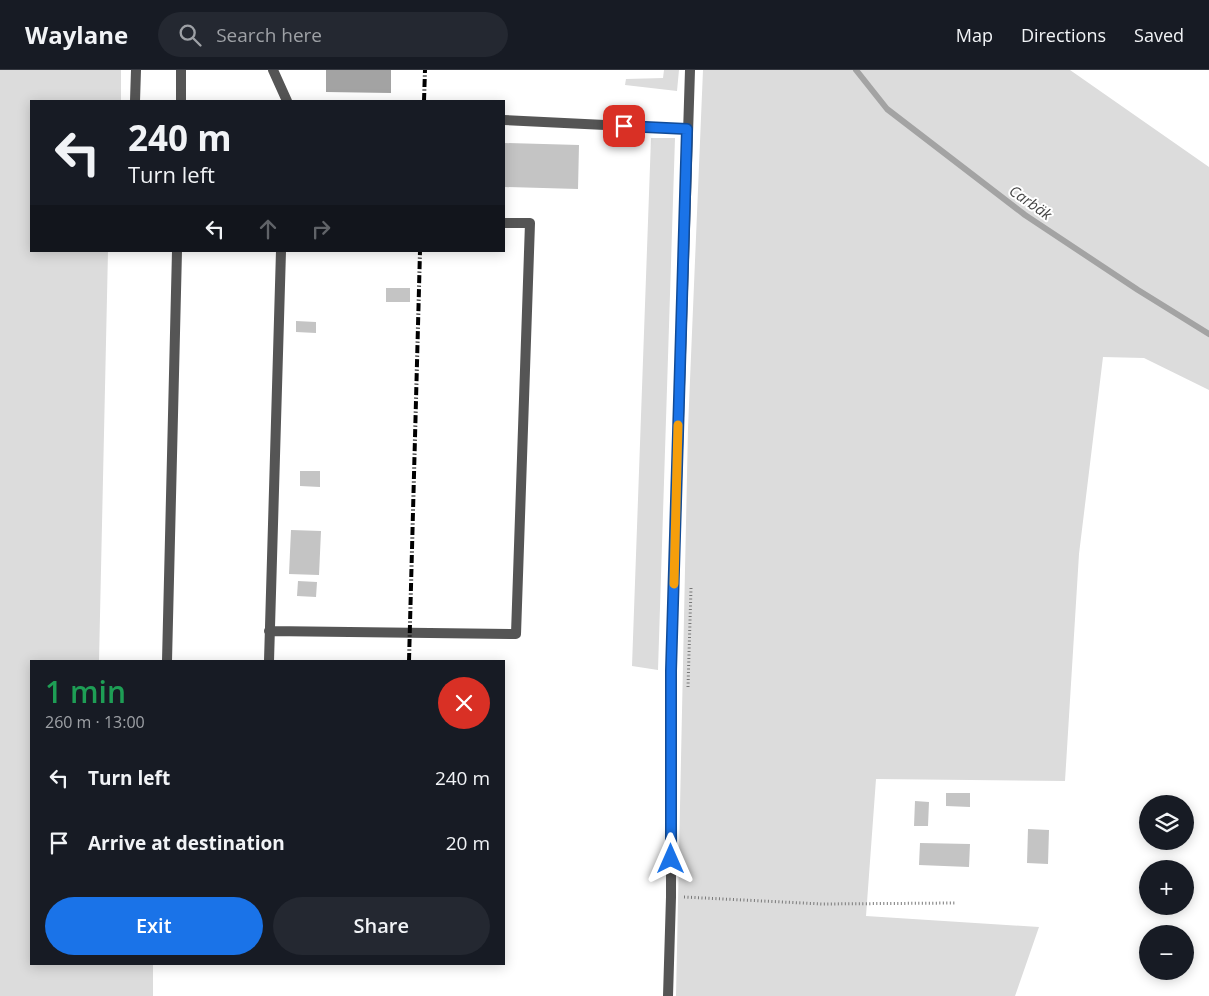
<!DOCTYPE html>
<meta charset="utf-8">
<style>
body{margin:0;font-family:"Open Sans",sans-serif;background:#242831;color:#f1f3f6;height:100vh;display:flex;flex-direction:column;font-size:19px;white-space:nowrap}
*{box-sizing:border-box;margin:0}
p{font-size:16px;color:#9ea1a6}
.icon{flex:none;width:28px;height:28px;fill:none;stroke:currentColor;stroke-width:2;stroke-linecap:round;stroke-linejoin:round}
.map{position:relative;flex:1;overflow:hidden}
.drawer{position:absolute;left:30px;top:590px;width:475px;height:305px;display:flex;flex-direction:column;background:#171b24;border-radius:0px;box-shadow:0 2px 12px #0003}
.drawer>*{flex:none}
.guide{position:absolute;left:30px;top:30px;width:475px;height:152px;border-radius:0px;box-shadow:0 2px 12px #0003;background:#171b24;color:#f1f3f6;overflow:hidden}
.tools{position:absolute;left:1139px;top:725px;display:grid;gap:10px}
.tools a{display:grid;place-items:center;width:55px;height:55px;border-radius:50%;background:#171b24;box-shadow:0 2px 12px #0003;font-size:25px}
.pin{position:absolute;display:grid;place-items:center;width:42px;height:42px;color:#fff;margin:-21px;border-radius:10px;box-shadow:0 2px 8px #0006}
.me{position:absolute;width:55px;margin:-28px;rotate:0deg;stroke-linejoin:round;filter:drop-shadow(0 0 4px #0008)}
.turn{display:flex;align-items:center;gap:18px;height:105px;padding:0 15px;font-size:22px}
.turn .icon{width:65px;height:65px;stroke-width:2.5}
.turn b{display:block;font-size:35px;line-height:42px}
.lanes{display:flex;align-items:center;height:48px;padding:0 15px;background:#0003;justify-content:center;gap:25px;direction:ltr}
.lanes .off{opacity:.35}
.round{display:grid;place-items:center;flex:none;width:52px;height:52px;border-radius:26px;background:#242831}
.headline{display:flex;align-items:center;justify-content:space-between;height:85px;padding:0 15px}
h1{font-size:30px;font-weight:600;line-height:38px;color:#1e9e55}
.button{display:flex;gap:10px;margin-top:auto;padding:10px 15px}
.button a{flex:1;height:58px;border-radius:30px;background:#1a73e8;color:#fff;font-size:20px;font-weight:600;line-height:58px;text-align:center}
.button a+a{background:#242831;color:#f1f3f6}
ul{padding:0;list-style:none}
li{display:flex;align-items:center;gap:15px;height:65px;padding:0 15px}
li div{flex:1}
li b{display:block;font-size:19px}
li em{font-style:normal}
header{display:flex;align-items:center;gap:30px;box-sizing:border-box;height:70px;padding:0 25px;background:#171b24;border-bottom:1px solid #363941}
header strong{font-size:24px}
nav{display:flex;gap:28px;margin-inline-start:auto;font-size:18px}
.search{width:350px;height:45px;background:#242831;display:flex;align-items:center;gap:12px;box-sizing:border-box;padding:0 18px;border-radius:28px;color:#9ea1a6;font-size:19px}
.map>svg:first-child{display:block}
.green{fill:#dcdcdc}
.water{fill:#a3a3a3}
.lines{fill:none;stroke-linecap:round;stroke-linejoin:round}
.stream{stroke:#a3a3a3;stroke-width:6}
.building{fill:#c4c4c4}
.path{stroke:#777;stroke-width:3;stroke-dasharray:1 2.5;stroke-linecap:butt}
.lane{stroke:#555;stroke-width:10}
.street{stroke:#555;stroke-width:10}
.rail{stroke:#000;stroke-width:4;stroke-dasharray:8 2.5 1 2.5;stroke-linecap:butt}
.route-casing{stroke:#114b97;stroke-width:12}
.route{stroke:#1a73e8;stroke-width:9}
.slow{stroke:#f59e0b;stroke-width:9}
.labels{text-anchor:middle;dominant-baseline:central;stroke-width:4;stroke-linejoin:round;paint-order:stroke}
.water-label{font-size:15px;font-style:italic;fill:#444;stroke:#fff}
</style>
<header>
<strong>Waylane</strong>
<div class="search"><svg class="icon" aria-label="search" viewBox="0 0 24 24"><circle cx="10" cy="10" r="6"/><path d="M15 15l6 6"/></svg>Search here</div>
<nav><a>Map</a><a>Directions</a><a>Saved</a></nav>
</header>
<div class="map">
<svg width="1209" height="926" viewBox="0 0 1209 926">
<rect width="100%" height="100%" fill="#fff"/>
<!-- green -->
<path class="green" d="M0 0H121V31H31V181H108L99 591H31V894H153V926H0Z
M664 0H679L677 21 625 15 626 9 663 8Z
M703 0H1070L1209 97V320L1144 288 1103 287 1079 484 1065 711 876 709 866 846 1039 857 1015 926H676L688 358Z
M651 68H675L658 600 632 596Z"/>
<!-- water -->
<path class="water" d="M326 0H391V23L326 22Z"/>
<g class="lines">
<!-- stream -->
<path class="stream" d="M856 0 887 39 1025 145 1138 220 1209 264"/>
</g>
<!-- building -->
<path class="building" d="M504 73 579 75 578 119 504 117Z
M386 218H410V232H386Z
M296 251 316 252V263L296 262Z
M300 401H320V417L300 416Z
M291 460 321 461 319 505 289 504Z
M298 511 317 512 316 527 297 526Z
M946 723H970V737L946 736Z
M915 731 929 732 928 756H914Z
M1028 759 1049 760 1048 794 1027 793Z
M920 773 970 774 969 797 919 795Z"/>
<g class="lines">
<!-- path -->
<path class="path" d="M688 617 691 518
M684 827 822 834 956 833"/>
<!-- lane -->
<path class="lane" d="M273 0 287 31
M135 31 136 0
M181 31V0
M504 50 687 59
M269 561 516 564 530 153H504
M167 591 177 181
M269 591 281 181"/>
<!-- street -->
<path class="street" d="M668 926 671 827V601L690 0"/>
<!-- rail -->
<path class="rail" d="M424 31 425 0
M409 591 420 181"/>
</g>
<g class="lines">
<!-- route casing -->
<g class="route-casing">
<path id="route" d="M624 56 687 59 671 601V789"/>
</g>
<!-- route -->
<use href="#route" class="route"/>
<!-- slow -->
<path class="slow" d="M674 514 678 355"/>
</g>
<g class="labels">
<!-- water labels -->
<g class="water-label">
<text transform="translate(1031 132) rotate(35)">Carbäk</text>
</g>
</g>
</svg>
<div class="tools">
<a><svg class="icon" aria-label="layers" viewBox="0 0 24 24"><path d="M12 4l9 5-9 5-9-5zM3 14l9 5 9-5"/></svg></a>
<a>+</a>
<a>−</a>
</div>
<div class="pin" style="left:624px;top:56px;background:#d93025"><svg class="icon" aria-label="arrive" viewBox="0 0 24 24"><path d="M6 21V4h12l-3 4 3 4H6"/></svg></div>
<svg class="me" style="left:671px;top:789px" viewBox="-20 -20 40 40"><path d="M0-17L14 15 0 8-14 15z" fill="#1a73e8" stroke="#fff" stroke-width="4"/></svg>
<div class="guide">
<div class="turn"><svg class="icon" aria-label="left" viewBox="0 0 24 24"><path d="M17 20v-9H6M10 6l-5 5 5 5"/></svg><div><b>240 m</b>Turn left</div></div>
<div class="lanes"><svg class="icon" aria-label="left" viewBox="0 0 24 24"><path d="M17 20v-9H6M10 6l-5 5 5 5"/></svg><svg class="icon off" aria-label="ahead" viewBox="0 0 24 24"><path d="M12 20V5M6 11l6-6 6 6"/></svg><svg class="icon off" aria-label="right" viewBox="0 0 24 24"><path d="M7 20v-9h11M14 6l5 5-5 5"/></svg></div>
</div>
<section class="drawer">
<div class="headline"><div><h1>1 min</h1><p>260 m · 13:00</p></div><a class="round" style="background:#d93025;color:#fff"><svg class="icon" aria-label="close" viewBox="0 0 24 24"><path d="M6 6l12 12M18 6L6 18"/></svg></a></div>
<ul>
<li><svg class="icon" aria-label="left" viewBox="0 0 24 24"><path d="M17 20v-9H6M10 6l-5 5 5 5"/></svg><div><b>Turn left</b></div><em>240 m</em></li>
<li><svg class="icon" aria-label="arrive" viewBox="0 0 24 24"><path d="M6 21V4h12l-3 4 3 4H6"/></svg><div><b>Arrive at destination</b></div><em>20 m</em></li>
</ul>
<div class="button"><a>Exit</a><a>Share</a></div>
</section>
</div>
